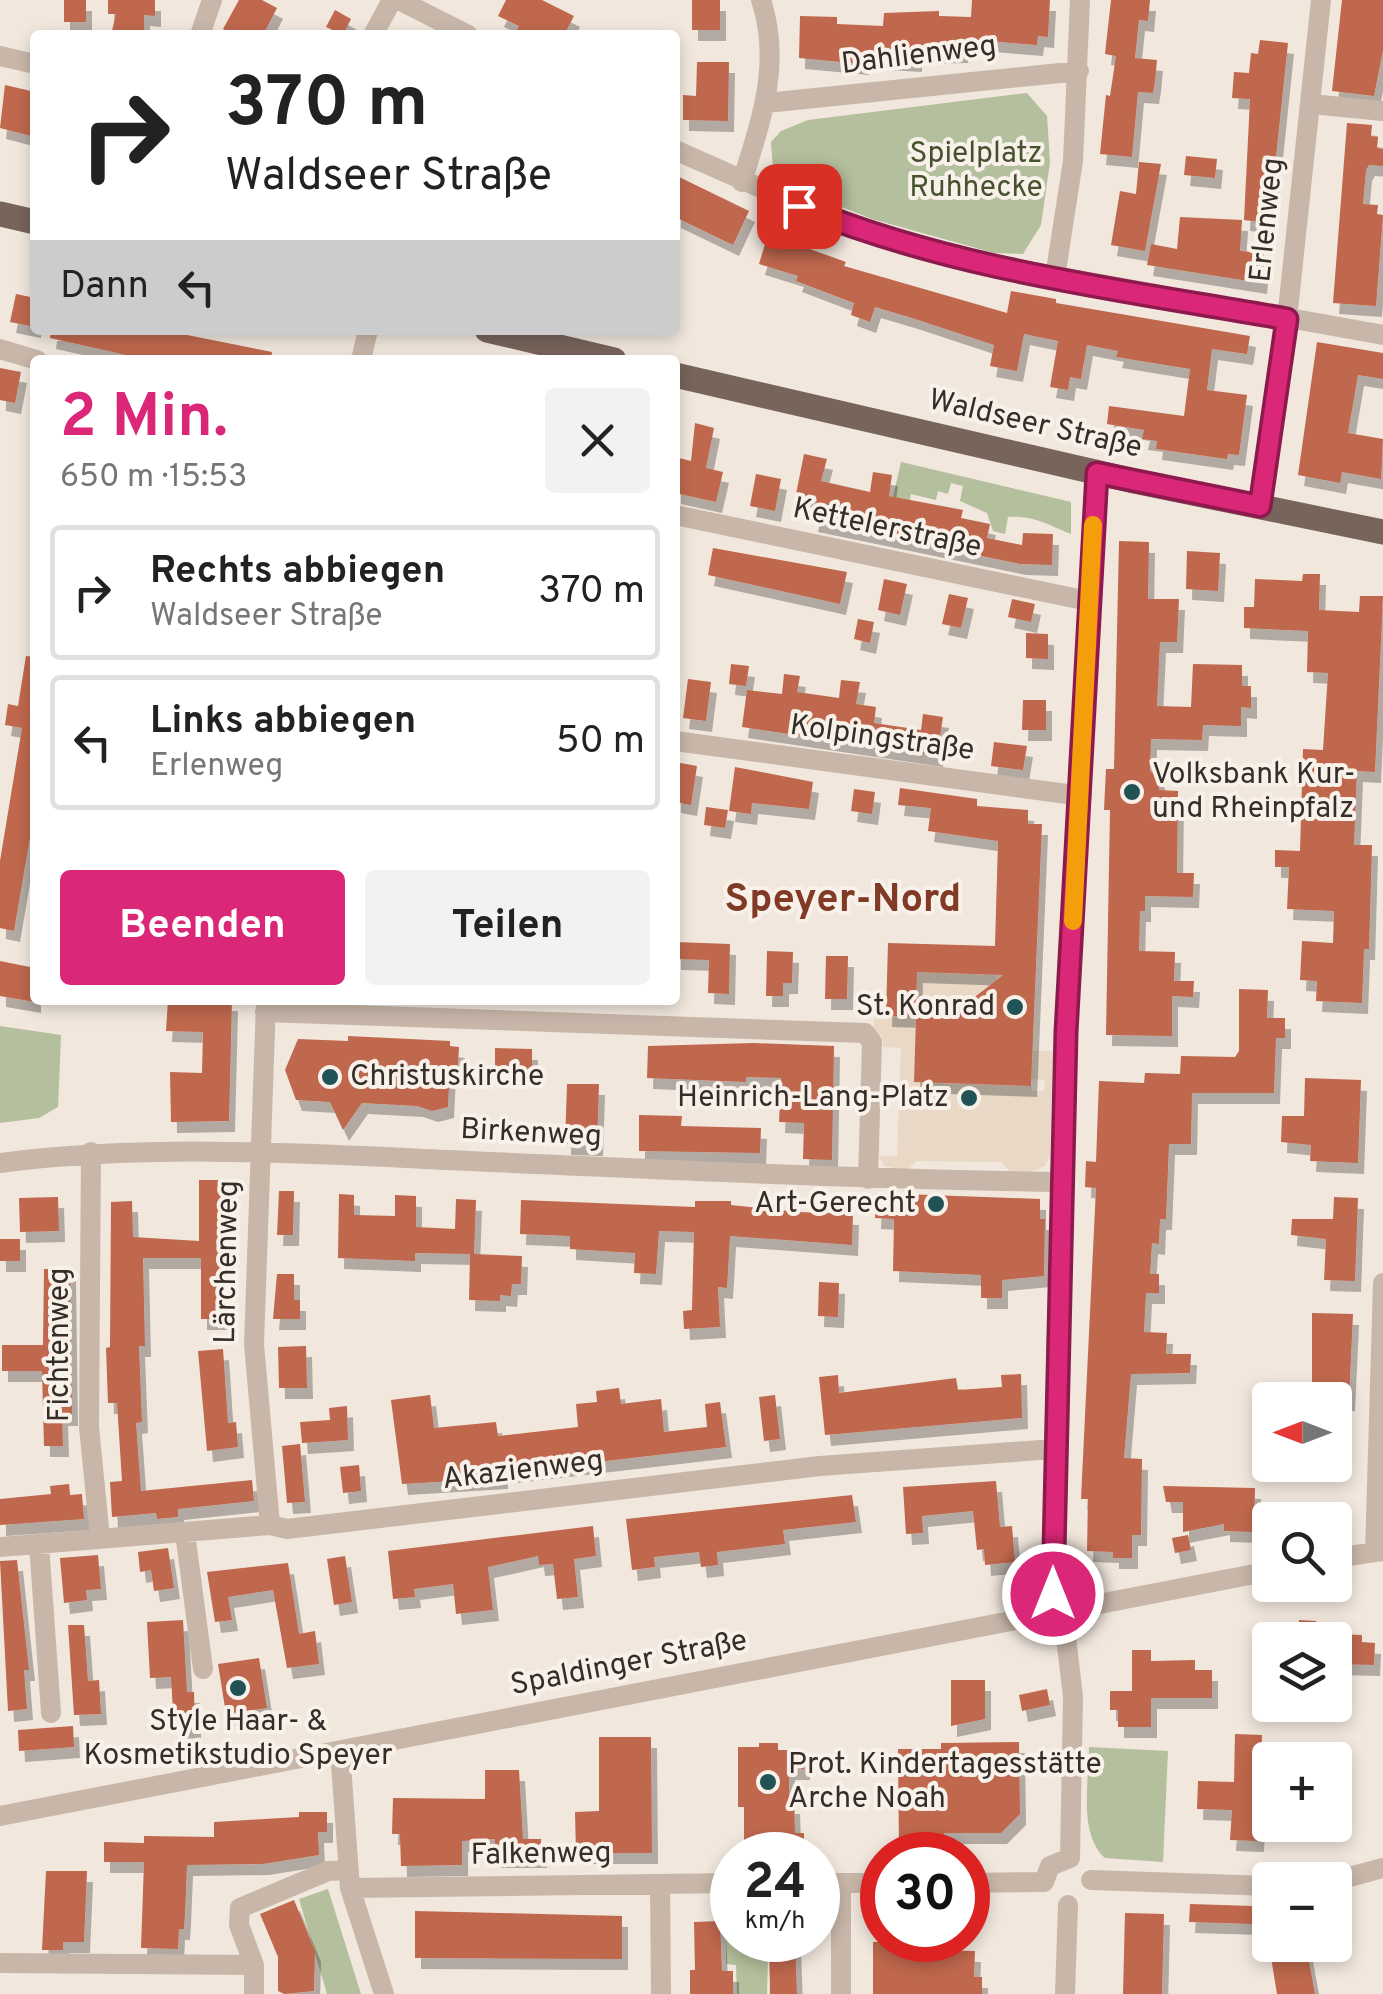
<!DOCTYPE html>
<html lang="de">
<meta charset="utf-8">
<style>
body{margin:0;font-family:Overpass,sans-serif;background:#f2f2f2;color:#222;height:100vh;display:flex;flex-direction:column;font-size:38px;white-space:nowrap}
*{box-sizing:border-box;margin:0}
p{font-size:32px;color:#767676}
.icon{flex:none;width:55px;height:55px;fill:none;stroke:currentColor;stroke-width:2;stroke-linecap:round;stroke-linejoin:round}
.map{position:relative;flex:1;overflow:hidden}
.details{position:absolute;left:30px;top:355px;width:650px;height:650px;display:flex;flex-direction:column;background:#fff;border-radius:10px;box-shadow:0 5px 15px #0003}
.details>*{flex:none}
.banner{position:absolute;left:30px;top:30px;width:650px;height:305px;border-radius:10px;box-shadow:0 5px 15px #0003;background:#fff;color:#222;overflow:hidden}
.needle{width:65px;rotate:270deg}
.controls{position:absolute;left:1252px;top:1382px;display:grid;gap:20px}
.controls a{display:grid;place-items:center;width:100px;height:100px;border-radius:10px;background:#fff;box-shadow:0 5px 15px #0003;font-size:50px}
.speed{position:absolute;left:710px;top:1832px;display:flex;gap:20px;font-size:50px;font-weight:700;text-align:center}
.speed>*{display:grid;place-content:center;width:130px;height:130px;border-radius:50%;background:#fff;box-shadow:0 5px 15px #0003;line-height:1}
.speed small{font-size:25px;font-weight:400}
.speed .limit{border:15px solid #d22;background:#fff;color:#111}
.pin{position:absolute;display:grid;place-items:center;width:85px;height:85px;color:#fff;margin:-42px;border-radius:20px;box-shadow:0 5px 15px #0006}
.me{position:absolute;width:110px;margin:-55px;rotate:0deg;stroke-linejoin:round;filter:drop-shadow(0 0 8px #0008)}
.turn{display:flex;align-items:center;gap:35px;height:210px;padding:0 30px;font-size:45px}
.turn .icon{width:130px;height:130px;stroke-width:2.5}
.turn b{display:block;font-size:70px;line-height:85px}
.then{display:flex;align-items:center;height:95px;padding:0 30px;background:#0003;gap:20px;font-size:38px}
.round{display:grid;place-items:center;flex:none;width:105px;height:105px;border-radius:10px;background:#f2f2f2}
.headline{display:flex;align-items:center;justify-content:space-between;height:170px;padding:0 30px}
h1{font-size:60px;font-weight:700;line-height:75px;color:#db2777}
.button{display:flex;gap:20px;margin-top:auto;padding:20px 30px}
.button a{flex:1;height:115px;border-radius:10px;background:#db2777;color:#fff;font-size:40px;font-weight:700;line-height:115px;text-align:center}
.button a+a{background:#f2f2f2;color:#222}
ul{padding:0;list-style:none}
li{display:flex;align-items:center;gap:30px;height:135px;margin:0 20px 15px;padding:0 10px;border:5px solid #e0e0e0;border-radius:10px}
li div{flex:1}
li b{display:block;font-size:38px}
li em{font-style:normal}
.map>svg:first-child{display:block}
.green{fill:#b4bf9d}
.plaza{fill:#e8d8c5}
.building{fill:#bf674d;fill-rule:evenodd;filter:url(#shadow)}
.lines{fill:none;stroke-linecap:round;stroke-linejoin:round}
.minor{stroke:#c8b7a9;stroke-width:20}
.major{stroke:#77645b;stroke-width:25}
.route-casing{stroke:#8e194d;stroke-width:25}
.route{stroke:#db2777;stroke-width:18}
.slow{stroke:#f59e0b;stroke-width:18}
.poi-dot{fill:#215255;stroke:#f8f1e9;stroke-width:4}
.labels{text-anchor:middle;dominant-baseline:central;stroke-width:8;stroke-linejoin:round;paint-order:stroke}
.street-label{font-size:30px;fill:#362d29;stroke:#f8f1e9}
.park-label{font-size:30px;fill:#46522e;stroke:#f8f1e9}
.poi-label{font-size:30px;fill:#362d29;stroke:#f8f1e9;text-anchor:start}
.district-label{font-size:40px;font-weight:bold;fill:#803a26;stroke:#f8f1e9}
</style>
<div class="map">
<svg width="1383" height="1994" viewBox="0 0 1383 1994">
<defs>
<filter id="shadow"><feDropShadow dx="6" dy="11" stdDeviation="0" flood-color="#0004"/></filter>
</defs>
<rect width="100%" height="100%" fill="#f1e7dd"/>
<!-- green -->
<path class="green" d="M1027 93 1047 116 1050 162 1041 225 1023 254 994 253 872 219 784 184 773 171 771 142 781 131 808 120Z
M901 462 1071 502V534C1048 525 1034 515 1008 517L1005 534 993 531 987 513 960 501 963 486 951 483 948 494 938 491 936 500 911 494 909 505 892 501Z
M0 1026 61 1035 58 1107 39 1118 0 1123Z
M1089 1747 1168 1751 1163 1862 1105 1858C1078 1834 1089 1781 1089 1747Z
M328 1889 361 1994H327L299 1899Z
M726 1905H732V1940H757V1957H768L767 1994H737L736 1965 726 1964Z"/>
<!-- plaza -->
<path class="plaza" d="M970 946H998L995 1009 916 1006 917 972Z
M874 1016 916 1017 914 1082 1031 1086 1032 1091H1044L1045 1080 1031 1079 1032 1051H1053L1050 1156 1045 1166 1030 1172H1010L1001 1162 916 1161 908 1170 884 1166 879 1156H897L901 1048 883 1047 882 1036 874 1029Z"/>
<!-- building -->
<path class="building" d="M64 0H86V22H64Z
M108 0H155V16L144 15V35H111L116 14H108Z
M239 0H262L277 8 263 35H234L223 29Z
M506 0H542L574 16 564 35H525L516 31 519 26 498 16Z
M692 0H720V30H692Z
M972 0H1050L1048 37 1038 36 1037 45 963 39 962 52 916 53V61L863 58V64L799 58 800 16 837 17V24L883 26 884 13 939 11V16L971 17Z
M1111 0H1150L1148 21 1139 20 1135 58 1157 60 1155 81 1153 93 1138 92 1132 157 1100 154 1106 95 1110 96 1116 56 1105 54Z
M1342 0H1383V50L1374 96 1332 91Z
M335 10 351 19 343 35 326 27Z
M1260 40 1288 43 1269 223 1244 220 1250 99 1232 98 1234 72 1249 73 1251 53 1258 54Z
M697 62H729L728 121 683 120V95L696 96Z
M5 85 35 92V137L0 128Z
M1347 123 1372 125 1371 136 1378 137 1377 148 1383 149V166L1369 165 1366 170 1363 204 1378 205 1377 214 1383 215 1376 306 1333 303Z
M1186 156 1217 159 1215 178 1184 175Z
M1139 162 1161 164 1145 251 1111 245 1120 191 1136 194Z
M675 175 749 211 733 245 675 217Z
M1180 217 1242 220 1240 251 1264 253 1261 283 1147 265 1151 244 1177 249Z
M768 234 846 262 844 266 1007 313 1011 291 1056 299V303L1250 336 1247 354 1212 349 1207 390 1247 395 1239 455 1228 454 1227 459 1156 449 1157 441 1142 439 1144 430 1107 424 1109 406 1184 416 1190 369 1116 357 1118 351 1087 345 1081 379 1070 377 1068 390 1050 387 1058 341 1024 334 1017 371 990 366 994 345 912 318 875 307 870 322 851 315 854 303 796 281 798 276 759 264Z
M16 294 35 298V327L10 322Z
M51 330H162L272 352 271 360H148L50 338Z
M1317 342 1383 353V379L1358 375 1348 433 1383 439 1381 479 1342 472 1340 483 1298 475Z
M0 368 21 372 15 403 0 400Z
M695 423 714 428 706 468 723 472 716 502 675 493V457L691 461Z
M804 454 827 459 821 481 870 492 873 472 892 475 889 496 963 510 961 518 990 524 987 538 1022 545 1023 533 1053 534 1052 565 1020 564 812 521 817 499 796 494Z
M756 474 781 479 775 511 750 506Z
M1119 541 1149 542 1148 599H1179L1177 642H1160L1157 706 1191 707 1193 664 1242 665V686H1251V708L1241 707V726L1203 725 1202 740 1151 739 1150 771 1159 777V790L1178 791 1177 873H1194L1193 897 1145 896V911H1140L1139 951 1175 952 1174 981H1194L1193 997 1172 996V1036L1106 1035 1110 810H1104L1106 769H1114Z
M713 548 847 572 840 604 708 575Z
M1187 551 1220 553 1218 591 1186 589Z
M1303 574H1320L1319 610 1359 612 1360 596H1383L1375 772 1357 771 1354 845H1372L1369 949H1364L1362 1003 1316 1001 1317 981 1300 980 1302 941 1333 943 1334 911 1287 909 1289 867H1275V850L1300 851 1303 749 1323 750 1328 673 1307 672 1308 631 1244 628V607H1254L1255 579 1302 581Z
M884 579 907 584 900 615 878 610Z
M949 594 968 598 961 628 942 624Z
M1012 599 1035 604 1031 622 1008 617Z
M858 619 874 622 870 643 854 639Z
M1026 633 1048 634V659L1026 658Z
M26 656 35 657V808L14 931 0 928V861L22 728 5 725 8 704 18 706Z
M731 664 749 666 746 686 729 684Z
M784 674 800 676 797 692 839 698 841 680 860 682 856 704 876 707 874 723 921 730 923 714 943 717 937 756 742 727 747 690 782 694Z
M688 679 711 682 706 721 683 718Z
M1023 700H1046V730H1022Z
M994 742 1027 746 1023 770 991 766Z
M675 762 697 766 691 805 675 802Z
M735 767 813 782 809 809 752 803 751 814 729 811Z
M900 788 977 799V806L1028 810V824H1042L1031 1086 914 1082 916 1017 886 1016 888 943 995 946 998 841 928 831 931 808 898 805ZM917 972 1003 975 962 1007 916 1008Z
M854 789 875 792 872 814 851 811Z
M706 807 728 810 725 828 704 825Z
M675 942 730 944 729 994 708 993 709 960 675 959Z
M767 951 793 952 792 983H783V996H766Z
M826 956H848L847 999H825Z
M0 961 35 968V1002L0 996Z
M1239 989 1268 990 1267 1018H1285V1038H1276L1274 1093H1192L1191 1144H1169L1166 1219H1160L1159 1244 1152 1243 1150 1274H1159V1293H1146L1144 1332 1167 1333 1166 1354H1191L1190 1373 1131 1374 1124 1458 1142 1459 1141 1535H1132V1558H1113V1552L1087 1551 1088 1499H1081L1096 1188 1085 1187 1086 1161 1096 1162 1099 1081 1144 1083 1145 1073 1180 1074 1181 1056 1235 1057 1239 1051Z
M168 1000H232L229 1121 171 1122 170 1072 202 1073 203 1032 166 1031Z
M348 1036 450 1041V1046L459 1047 458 1066H450L448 1107 432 1111 417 1106 362 1103 343 1130 330 1102 296 1100 285 1070 298 1039 348 1041Z
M754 1043 834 1046 832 1160 803 1159 804 1123 779 1122 781 1078 746 1077V1082L647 1078 648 1046Z
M495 1048 532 1049V1075L495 1074Z
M1305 1078 1361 1080 1358 1163 1310 1161 1311 1145 1281 1142 1282 1116H1304Z
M567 1084H599L597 1145 565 1144Z
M639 1115 682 1116 681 1126 761 1128 760 1153 639 1151Z
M199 1180H225L226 1319H201V1258H143L145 1346H139L142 1422 136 1423 141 1491 252 1480 254 1501 178 1509V1517L157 1519 156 1513 112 1517 110 1482 122 1481 117 1403H108L106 1348 110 1347 111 1202 132 1201 133 1237 199 1241Z
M279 1191H294L293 1235H277Z
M876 1193 1040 1199V1219H1045L1044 1276 1002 1280V1298H981V1275L893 1271 894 1219 875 1218Z
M339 1194 354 1195V1215L395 1216V1195L416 1196V1227L455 1229 456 1199 476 1200 474 1254 522 1256 521 1284H512L511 1296 500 1295V1301L469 1300 470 1254 415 1253V1261L338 1258Z
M58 1197 59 1231 20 1232 19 1198Z
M1334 1197 1358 1198 1355 1281 1324 1280 1326 1239 1291 1235 1292 1219H1333Z
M521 1200 695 1207V1201H731V1205L798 1212 853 1214 852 1245 730 1236 727 1288 718 1287 720 1327 684 1329 683 1311 692 1310 694 1232 659 1231 656 1274 634 1273 635 1253 570 1249V1236L520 1234Z
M0 1239H20V1261H0Z
M44 1269H70L72 1415H62L63 1446H44L42 1371H2V1345H43Z
M277 1274H294V1300H300V1319H273Z
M819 1282 839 1283 838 1317 818 1316Z
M1312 1313 1353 1314 1349 1400H1321V1394H1312Z
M306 1346 307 1388H279L278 1347Z
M223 1349 228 1423 236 1422 238 1447 207 1451 198 1351Z
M1021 1374 1022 1418 825 1435 819 1377 838 1375 839 1393 956 1378 958 1390 1002 1387 1001 1375Z
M619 1388 621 1404 661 1399 664 1432 707 1427 705 1404 720 1402 726 1447 502 1473V1478L402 1484 391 1400 430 1395 434 1428 496 1422 498 1436 578 1427 576 1404 597 1402 596 1391Z
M775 1395 780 1439 764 1441 759 1397Z
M347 1406 348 1440 302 1443 300 1422 330 1420 329 1408Z
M300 1444 305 1502 287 1503 282 1446Z
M359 1465 361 1491 343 1493 340 1467Z
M996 1481 1000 1527 1012 1526 1015 1562 985 1565 984 1549 977 1550 973 1511 922 1516 923 1533 906 1534 903 1487Z
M69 1484 70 1495 82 1494 84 1519 0 1525V1499L51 1494 50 1486Z
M1163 1486 1255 1488 1254 1532 1224 1531V1524L1183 1532V1502H1166Z
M852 1495 856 1522 783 1530 785 1544 717 1552 718 1565 701 1567 699 1552 654 1557 655 1567 632 1570 626 1519Z
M593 1526 596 1556 574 1559 578 1597 557 1599 553 1564 539 1565 538 1556 488 1567 493 1610 456 1614 453 1584 414 1589 415 1597 393 1599 388 1551Z
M1188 1535 1191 1550 1175 1553 1172 1538Z
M168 1548 174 1588 154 1591 151 1570 140 1572 138 1552Z
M98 1555 101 1589 86 1590 87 1600 64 1603 60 1558Z
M345 1556 352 1602 334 1605 327 1559Z
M17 1560 29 1670H24L27 1709 8 1711 0 1561Z
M288 1563 299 1634 315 1631 319 1664 287 1668 273 1590 228 1597 232 1620 215 1622 207 1572Z
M183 1620 187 1692H194L195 1727 174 1728 171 1677 150 1678 147 1622Z
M1299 1620 1316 1621 1315 1640H1298Z
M68 1625H84L88 1681 99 1680 101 1714 74 1715Z
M1335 1634 1362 1635V1642L1375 1643 1374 1665 1335 1664Z
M1132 1650H1151V1661L1195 1660V1670H1212V1698H1151V1727H1118V1710H1110V1691H1132Z
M259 1658 267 1708 226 1714 218 1664Z
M951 1680H985V1719L951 1726Z
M1047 1689 1050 1705 1022 1711 1019 1695Z
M73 1726 74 1747 19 1751 18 1730Z
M1235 1734 1262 1735 1261 1768H1270V1796H1260L1258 1841 1230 1840 1232 1810 1197 1809 1198 1781 1234 1782Z
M599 1737H651L652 1853H576L575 1812 599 1811Z
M1019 1742 1020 1814 1001 1833H944V1851H899L898 1749H941V1743Z
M759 1743H778V1750H804V1769H789V1803H794L795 1833H804V1854H759V1841H744V1807H738V1747H759Z
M485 1770H519L523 1839H541V1857H495V1839L462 1841V1865L401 1866 400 1834H392L393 1798 485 1799Z
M299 1812H327V1832H318L319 1855 263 1864 187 1865 185 1914 184 1929H179L178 1949 141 1948 144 1862H104V1842L144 1843V1836L214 1837V1822L299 1817Z
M46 1871H87L84 1942H63V1950H42Z
M294 1900 315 1951 314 1991 284 1994 278 1991V1957L260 1914Z
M1190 1904 1253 1906V1924L1189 1922Z
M415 1911 622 1916V1959L415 1958Z
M1125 1913 1164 1914 1162 1994H1123Z
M720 1921 722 1971H733V1994H690V1970H695L694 1922Z
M769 1940H795L797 1994H770Z
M923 1940V1950L975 1951 974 1977H982V1994H873V1942Z
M1269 1945H1306L1315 1994H1277Z"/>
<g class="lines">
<!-- minor -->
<path class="minor" d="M399 0 468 35
M200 35 212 0
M373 35 392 0
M0 56 35 64
M766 103 1079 71
M1311 104 1383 111
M675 150 856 230 1006 267 1383 335
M742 182C761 120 782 64 761 0
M1055 277 1073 161 1080 0
M0 349 37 360
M361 360 368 330
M1260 506 1287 319 1321 0
M675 515 1088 601
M675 741 1082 796
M266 1002 254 1344 270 1525
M265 1012 865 1033 872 1042 868 1179
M91 1152 89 1427 100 1538
M0 1163C156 1143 313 1154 469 1161 666 1170 863 1179 1060 1182
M185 1533 203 1669
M39 1544 51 1713
M0 1547 270 1525 287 1529 820 1466 1054 1449
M1375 1552 1383 1283
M1335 1558 1383 1551
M340 1751 350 1888 384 1994
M0 1816 1270 1571
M1070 1858 1073 1697 1065 1629 1053 1594 1054 1449 1065 1032 1097 473
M1091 1880 1270 1886
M1335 1881 1383 1868
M1044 1882 1050 1866 1070 1858
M818 1883H882
M841 1883V1994
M968 1883 1044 1882
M660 1884 661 1994
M350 1888 732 1883
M0 1963 254 1965
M254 1994V1965L239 1925 240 1908 328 1871 348 1870
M1065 1994 1068 1905"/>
<!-- major -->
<path class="major" d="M0 214 35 222
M487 330 614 360
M675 375 1134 481 1383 532"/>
</g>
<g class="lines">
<!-- route casing -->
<g class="route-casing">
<path id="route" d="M799 206C953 270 1124 290 1287 319L1260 506 1097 473 1066 1032 1053 1594"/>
</g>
<!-- route -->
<use href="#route" class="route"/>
<!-- slow -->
<path class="slow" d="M1073 921 1093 525"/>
</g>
<!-- markers -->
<g class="poi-dot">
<circle cx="1132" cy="792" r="10"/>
<circle cx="1015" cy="1007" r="10"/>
<circle cx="330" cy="1077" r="10"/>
<circle cx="969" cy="1098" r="10"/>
<circle cx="936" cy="1204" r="10"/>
<circle cx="238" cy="1688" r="10"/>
<circle cx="768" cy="1782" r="10"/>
</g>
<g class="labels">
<!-- street labels -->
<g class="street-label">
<text transform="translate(919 56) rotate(-7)">Dahlienweg</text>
<text transform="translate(1268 220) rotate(-84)">Erlenweg</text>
<text transform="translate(1035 425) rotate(13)">Waldseer Straße</text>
<text transform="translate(887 529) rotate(12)">Kettelerstraße</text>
<text transform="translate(882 739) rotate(8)">Kolpingstraße</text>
<text transform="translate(531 1134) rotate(3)">Birkenweg</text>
<text transform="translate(228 1262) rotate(-89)">Lärchenweg</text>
<text transform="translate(60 1345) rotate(-90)">Fichtenweg</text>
<text transform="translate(523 1471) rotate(-7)">Akazienweg</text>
<text transform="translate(629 1664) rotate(-11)">Spaldinger Straße</text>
<text transform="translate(541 1855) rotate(-1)">Falkenweg</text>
</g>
<!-- park labels -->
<g class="park-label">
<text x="976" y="154">Spielplatz<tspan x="976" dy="34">Ruhhecke</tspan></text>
</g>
<!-- poi labels -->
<g class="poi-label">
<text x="1152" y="775">Volksbank Kur-<tspan x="1152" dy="34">und Rheinpfalz</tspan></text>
<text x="995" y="1007" text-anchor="end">St. Konrad</text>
<text x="350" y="1077">Christuskirche</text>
<text x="949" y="1098" text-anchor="end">Heinrich-Lang-Platz</text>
<text x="916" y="1204" text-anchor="end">Art-Gerecht</text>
<text x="238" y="1722" text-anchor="middle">Style Haar- &amp;<tspan x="238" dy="34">Kosmetikstudio Speyer</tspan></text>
<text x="788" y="1765">Prot. Kindertagesstätte<tspan x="788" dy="34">Arche Noah</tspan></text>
</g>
<!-- district labels -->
<g class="district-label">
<text x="843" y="901">Speyer-Nord</text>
</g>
</g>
</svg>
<div class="controls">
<a><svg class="needle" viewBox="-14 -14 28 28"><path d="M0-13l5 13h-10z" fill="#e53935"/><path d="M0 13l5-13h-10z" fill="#767676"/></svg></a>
<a><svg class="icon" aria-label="search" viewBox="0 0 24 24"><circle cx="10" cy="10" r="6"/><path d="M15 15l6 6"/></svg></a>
<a><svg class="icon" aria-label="layers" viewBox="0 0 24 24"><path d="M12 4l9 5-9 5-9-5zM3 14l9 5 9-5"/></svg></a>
<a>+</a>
<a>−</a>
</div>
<div class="speed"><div>24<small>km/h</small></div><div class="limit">30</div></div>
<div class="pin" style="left:799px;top:206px;background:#d93025"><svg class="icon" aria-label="arrive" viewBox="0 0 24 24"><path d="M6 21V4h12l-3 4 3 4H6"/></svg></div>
<svg class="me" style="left:1053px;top:1594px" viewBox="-20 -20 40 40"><circle r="17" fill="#db2777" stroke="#fff" stroke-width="3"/><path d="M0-11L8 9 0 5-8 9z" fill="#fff"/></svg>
<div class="banner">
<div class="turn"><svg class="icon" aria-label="right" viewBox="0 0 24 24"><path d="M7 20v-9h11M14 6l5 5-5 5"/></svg><div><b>370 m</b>Waldseer Straße</div></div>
<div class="then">Dann<svg class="icon" aria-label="left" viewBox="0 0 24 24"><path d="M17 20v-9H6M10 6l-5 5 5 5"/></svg></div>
</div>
<section class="details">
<div class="headline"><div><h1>2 Min.</h1><p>650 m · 15:53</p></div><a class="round"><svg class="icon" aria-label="close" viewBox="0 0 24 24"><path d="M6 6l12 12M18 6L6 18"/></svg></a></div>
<ul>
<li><svg class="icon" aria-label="right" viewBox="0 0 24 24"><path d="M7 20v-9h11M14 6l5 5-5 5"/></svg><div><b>Rechts abbiegen</b><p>Waldseer Straße</p></div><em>370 m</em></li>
<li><svg class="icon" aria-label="left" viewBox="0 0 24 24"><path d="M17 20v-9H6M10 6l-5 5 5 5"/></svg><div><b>Links abbiegen</b><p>Erlenweg</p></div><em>50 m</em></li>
</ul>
<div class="button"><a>Beenden</a><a>Teilen</a></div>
</section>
</div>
